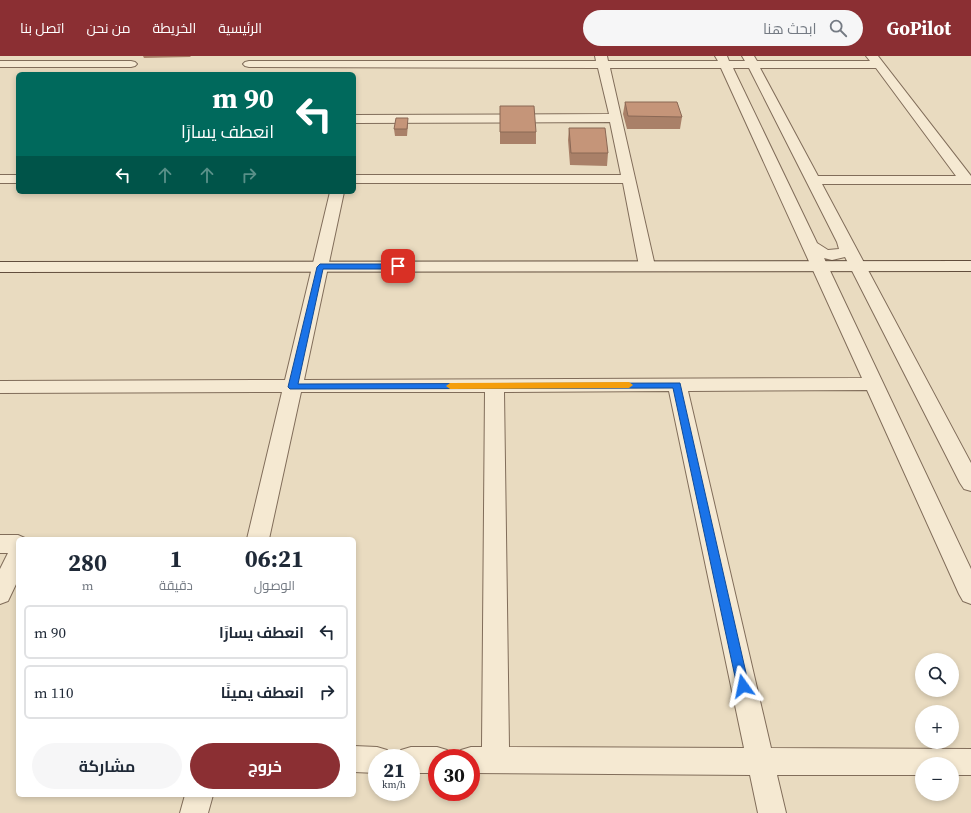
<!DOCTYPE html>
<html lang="ar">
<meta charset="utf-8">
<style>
body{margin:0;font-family:"Source Serif 4",Cairo,serif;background:#f6f6f7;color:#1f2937;direction:rtl;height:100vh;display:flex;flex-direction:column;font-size:15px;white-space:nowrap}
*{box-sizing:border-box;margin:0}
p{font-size:13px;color:#747a83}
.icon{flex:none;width:22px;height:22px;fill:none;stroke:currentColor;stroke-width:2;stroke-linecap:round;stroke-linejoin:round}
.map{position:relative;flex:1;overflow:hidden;direction:ltr}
.details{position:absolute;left:16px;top:481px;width:340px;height:260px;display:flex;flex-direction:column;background:#fff;border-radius:6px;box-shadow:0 2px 6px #0003;direction:rtl}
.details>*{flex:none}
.hud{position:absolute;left:16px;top:16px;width:340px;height:122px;border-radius:6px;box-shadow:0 2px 6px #0003;direction:rtl;background:#00695c;color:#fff;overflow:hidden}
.buttons{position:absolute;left:915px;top:597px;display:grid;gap:8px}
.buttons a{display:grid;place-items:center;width:44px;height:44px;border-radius:50%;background:#fff;box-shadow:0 2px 6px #0003;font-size:20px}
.speed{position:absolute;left:368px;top:693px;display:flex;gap:8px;font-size:20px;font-weight:700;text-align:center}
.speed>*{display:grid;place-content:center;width:52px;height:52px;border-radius:50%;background:#fff;box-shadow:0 2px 6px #0003;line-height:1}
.speed small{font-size:10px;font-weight:400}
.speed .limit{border:6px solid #d22;background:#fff;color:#111}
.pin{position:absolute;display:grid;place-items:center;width:34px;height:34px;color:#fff;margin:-17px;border-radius:8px;box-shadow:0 2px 6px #0006}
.me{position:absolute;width:44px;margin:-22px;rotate:348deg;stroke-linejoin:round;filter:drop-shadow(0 0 3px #0008)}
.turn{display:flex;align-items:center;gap:14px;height:84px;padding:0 16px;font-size:18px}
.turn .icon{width:52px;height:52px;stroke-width:2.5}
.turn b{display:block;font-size:28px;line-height:34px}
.lanes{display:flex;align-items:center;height:38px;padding:0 16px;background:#0003;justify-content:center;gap:20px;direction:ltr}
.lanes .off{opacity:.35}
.eta{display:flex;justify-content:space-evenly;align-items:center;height:68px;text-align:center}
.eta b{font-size:24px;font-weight:700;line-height:28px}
.button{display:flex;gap:8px;margin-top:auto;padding:8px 16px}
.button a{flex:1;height:46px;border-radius:24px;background:#8b2f33;color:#fff;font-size:16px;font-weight:700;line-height:46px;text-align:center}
.button a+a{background:#f6f6f7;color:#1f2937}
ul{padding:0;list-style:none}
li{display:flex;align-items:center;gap:12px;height:54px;margin:0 8px 6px;padding:0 8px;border:2px solid #e0e1e3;border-radius:6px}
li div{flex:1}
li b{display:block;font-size:15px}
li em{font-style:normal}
header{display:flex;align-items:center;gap:24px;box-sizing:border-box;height:56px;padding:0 20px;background:#8b2f33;color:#fff}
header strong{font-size:19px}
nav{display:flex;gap:22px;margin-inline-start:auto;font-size:14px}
.search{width:280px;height:36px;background:#f6f6f7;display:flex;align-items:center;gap:10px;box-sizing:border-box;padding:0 14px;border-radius:22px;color:#747a83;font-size:15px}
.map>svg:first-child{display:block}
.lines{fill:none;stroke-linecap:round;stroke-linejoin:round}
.street-casing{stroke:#816d5a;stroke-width:2}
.secondary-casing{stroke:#624e3d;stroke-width:2}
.street{fill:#f5e9d2;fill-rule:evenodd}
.secondary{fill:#f5e9d2;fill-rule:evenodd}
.wall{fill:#a98068}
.building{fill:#c59579;stroke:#8a6855}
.route{fill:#1a73e8;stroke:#114b97}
.slow{fill:#f59e0b}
</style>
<header>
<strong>GoPilot</strong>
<div class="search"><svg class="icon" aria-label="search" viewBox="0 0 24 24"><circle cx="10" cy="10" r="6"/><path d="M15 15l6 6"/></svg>ابحث هنا</div>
<nav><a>الرئيسية</a><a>الخريطة</a><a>من نحن</a><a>اتصل بنا</a></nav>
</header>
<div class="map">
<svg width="971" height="757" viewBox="0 0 971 757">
<rect width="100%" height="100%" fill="#e9dbc0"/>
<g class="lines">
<!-- street casing -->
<g class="street-casing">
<path id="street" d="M595 0H607L608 5H718L715 0H727L729 5H745L742 0H754L757 5H870L866 0H878L971 120V128H822L971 407V435L964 433 960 427 845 201 832 204 824 202 971 513V548L963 545 959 538 867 334 688 335 771 692 971 693V719H952V708H922V719H777L786 757H758L750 719 471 717V702H458L461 694 471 691H482L485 336H301L269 483H247L282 336 0 337V325L285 324 330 136H344L304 324 862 322 721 12H610L655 210 653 213 647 215 641 213 639 210 623 127H354V119H621L610 66 354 67V59L609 58 598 12 249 11 245 10 243 8 245 6 249 5H596ZM733 12H749L837 186 839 193 828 194 817 187ZM760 12H876L956 120H818ZM669 335 744 692 509 691 504 336Z
M0 5H131L135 6 137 8 135 10 131 11H0Z
M0 119H18V127H0Z
M0 479H18L27 483H18V524L8 545 0 548V513L8 497H0Z
M354 690 377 691 387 694 390 702H377V717L354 716Z
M411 691H437L447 694 450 702H437V717H411V702H398L401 694Z
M185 739H213L208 757H180Z"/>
</g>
<!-- secondary casing -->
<g class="secondary-casing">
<path id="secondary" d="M971 205V215L0 216V206Z"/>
</g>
<!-- street -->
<use href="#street" class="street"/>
<!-- secondary -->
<use href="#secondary" class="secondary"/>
</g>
<!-- wall -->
<path class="wall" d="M143 0H191L190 1 144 2Z
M625 46 682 61 680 73H627L623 58Z
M500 50 536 76V88H500Z
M408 68 407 80H395L394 73Z
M569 72 608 97 607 110 570 109 568 84Z"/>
<!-- building -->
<path class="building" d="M625 46H677L682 61 628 60Z
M500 50H534L536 76H500Z
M396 62H408L407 73H394Z
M569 72H605L608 97H571Z"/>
<!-- route -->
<path class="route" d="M320 208H398L402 210 398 213H323L298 328 680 327 749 630 747 634 743 635 739 634 737 630 673 332 290 333 288 331 317 211Z"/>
<!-- slow -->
<path class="slow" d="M629 326 633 329 629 332 450 333 446 330 450 327Z"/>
</svg>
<div class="buttons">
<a><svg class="icon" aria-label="search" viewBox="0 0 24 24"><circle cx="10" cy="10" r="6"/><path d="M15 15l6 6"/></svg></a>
<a>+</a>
<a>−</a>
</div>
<div class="speed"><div>21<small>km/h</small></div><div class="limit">30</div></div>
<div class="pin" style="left:398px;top:210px;background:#d93025"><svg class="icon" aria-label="arrive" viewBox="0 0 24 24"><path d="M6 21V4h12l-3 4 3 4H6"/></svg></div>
<svg class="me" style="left:743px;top:630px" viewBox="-20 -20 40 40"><path d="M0-17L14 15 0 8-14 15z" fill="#1a73e8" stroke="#fff" stroke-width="4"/></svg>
<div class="hud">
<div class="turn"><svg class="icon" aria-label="left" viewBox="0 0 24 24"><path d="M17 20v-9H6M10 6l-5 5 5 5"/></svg><div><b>90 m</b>انعطف يسارًا</div></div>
<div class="lanes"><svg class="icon" aria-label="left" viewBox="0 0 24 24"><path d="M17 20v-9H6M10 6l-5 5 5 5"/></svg><svg class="icon off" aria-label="ahead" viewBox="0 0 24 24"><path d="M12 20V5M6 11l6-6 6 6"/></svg><svg class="icon off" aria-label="ahead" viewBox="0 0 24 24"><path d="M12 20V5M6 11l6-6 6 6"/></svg><svg class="icon off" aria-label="right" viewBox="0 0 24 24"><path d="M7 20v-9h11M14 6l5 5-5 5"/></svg></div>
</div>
<section class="details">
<div class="eta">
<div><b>06:21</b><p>الوصول</p></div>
<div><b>1</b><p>دقيقة</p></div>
<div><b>280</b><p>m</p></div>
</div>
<ul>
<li><svg class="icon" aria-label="left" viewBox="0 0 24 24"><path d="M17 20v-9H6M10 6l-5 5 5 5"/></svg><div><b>انعطف يسارًا</b></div><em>90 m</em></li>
<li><svg class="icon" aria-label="right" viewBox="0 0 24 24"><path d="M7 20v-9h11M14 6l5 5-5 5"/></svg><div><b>انعطف يمينًا</b></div><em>110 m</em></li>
</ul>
<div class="button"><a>خروج</a><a>مشاركة</a></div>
</section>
</div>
